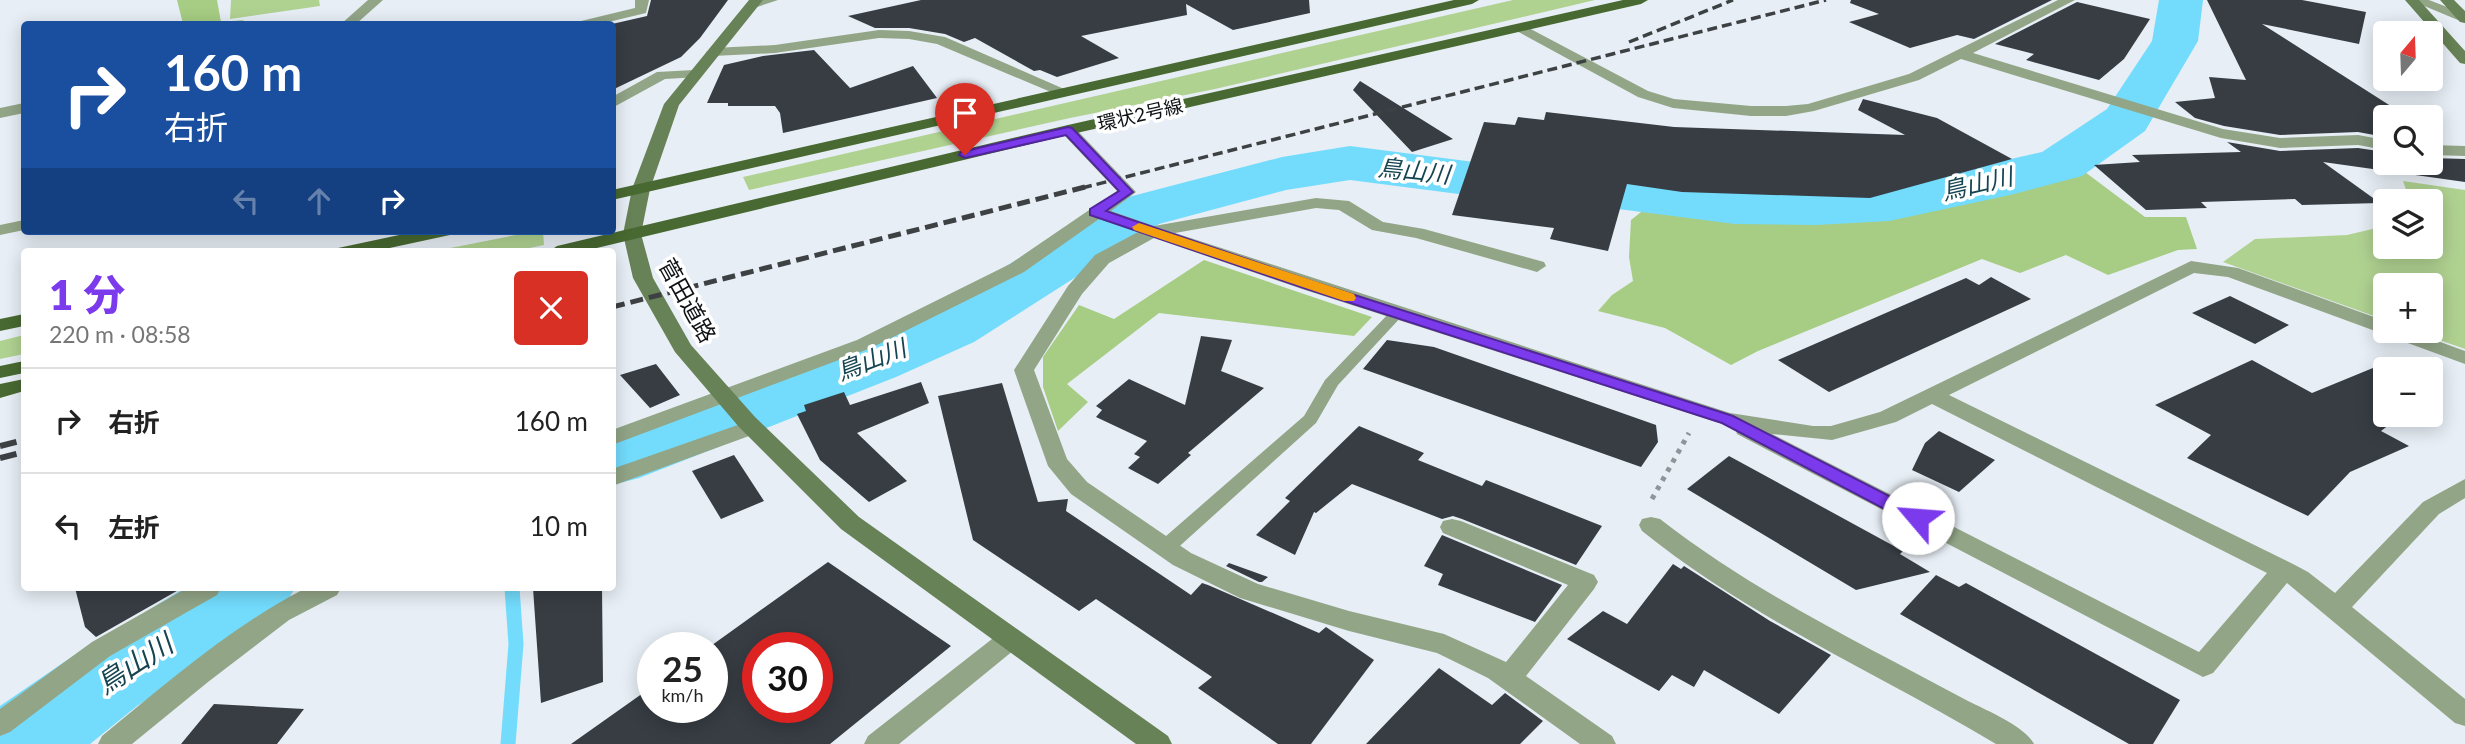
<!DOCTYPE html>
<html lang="ja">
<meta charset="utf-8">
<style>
body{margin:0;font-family:Lato,"Noto Sans JP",sans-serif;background:#f2f2f2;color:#222;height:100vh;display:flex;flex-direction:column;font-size:26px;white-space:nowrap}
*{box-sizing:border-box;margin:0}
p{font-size:23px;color:#767676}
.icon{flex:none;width:38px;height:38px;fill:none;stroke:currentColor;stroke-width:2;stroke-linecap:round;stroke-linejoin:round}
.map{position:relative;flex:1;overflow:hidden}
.side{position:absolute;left:21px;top:248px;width:595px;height:343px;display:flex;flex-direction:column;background:#fff;border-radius:7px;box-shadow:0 4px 18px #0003}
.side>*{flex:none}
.top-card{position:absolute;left:21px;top:21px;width:595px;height:214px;border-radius:7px;box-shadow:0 4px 18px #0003;background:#1a4fa0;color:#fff;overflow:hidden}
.needle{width:46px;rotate:19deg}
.tools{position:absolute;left:2373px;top:21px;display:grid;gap:14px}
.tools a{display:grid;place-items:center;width:70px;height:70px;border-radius:7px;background:#fff;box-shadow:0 4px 18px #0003;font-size:35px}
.speed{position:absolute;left:637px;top:632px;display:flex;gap:14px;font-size:35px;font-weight:700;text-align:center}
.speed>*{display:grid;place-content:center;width:91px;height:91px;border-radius:50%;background:#fff;box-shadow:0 4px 18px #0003;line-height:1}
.speed small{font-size:18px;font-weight:400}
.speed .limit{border:10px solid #d22;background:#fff;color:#111}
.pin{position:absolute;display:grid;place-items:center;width:60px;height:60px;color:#fff;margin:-72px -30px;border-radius:50% 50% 50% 0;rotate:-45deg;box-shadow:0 0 7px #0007}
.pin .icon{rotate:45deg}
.me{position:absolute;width:77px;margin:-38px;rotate:297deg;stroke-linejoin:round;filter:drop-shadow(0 0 5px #0008)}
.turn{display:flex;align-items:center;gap:24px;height:147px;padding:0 28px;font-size:32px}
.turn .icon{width:91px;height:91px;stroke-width:2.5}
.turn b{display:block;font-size:49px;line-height:60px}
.lanes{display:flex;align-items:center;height:66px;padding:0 28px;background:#0003;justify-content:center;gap:35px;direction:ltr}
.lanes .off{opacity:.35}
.round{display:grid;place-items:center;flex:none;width:74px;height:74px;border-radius:7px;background:#f2f2f2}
.summary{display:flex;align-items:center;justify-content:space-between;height:119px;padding:0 28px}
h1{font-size:42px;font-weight:800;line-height:52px;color:#7c3aed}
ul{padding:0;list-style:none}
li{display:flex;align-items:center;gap:21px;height:105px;padding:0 28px;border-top:2px solid #e0e0e0}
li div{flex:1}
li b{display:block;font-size:26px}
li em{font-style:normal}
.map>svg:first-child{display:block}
.green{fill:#b0d291}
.forest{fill:#a6cd83}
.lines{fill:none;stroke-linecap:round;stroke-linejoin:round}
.stream{stroke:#73dcfd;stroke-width:15}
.river{fill:#73dcfd;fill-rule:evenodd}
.building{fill:#373d43;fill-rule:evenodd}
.path{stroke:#8f9499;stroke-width:5;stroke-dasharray:4.5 6;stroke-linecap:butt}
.lane{fill:#92a587;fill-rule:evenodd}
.street{fill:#92a587;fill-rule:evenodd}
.secondary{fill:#678256;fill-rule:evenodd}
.primary{fill:#486931;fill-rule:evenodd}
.rail-far2{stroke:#3e4144;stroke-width:3.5;stroke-dasharray:10 5;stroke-linecap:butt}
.rail-far1{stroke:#3e4144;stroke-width:5;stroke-dasharray:13 6;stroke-linecap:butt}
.rail{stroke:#3e4144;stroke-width:6;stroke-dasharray:17 9;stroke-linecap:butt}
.route{fill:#7c3aed;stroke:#51269a;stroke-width:2}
.slow{fill:#f59e0b}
.labels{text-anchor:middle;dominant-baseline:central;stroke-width:7;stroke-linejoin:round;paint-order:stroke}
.far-street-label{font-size:19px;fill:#0f1214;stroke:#fff}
.street-label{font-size:23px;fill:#0f1214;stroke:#fff}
.water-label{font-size:24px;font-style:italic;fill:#164552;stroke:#fff}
.near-water-label{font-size:28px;font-style:italic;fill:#164552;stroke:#fff}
</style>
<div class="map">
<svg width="2465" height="744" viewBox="0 0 2465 744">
<rect width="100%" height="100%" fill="#e7eef5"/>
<!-- green -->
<path class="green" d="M231 0H319L320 6 230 19Z
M1513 0H1595L1215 89 1070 118 749 190 743 177Z
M2403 181 2465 190V349L2414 331H2431V285H2385V320L2223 262 2255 239 2347 235 2385 226V247H2431V201H2410Z
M536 231H543L544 245 510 252H430Z
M24 335V354L0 359V341Z"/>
<!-- forest -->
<path class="forest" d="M177 0H217L221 22 244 20 238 24H183Z
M2081 169 2145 217H2186L2197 249 2178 250 2108 275 2066 255 2020 273 1982 259 1758 351 1731 365 1665 328 1598 311 1612 295 1633 281 1629 257 1631 220 1655 201 1744 212 1903 211Z
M1204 260 1372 317 1354 336 1159 313 1067 384 1088 402 1058 431 1043 387V357L1079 305 1114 319Z"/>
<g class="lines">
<!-- stream -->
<path class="stream" d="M508 744 516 644 512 588"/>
<!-- river -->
<path class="river" d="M2159 0H2203L2198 41 2145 131 2082 176 2010 195 1889 221 1815 225 1735 224 1556 201 1482 197 1350 180 1286 190 1159 224 974 342 896 377 639 478 612 485V432L846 347 926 314 1117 200 1282 157 1350 146 1482 163 1556 167 1735 188 1815 189 1889 187 2042 152 2107 109 2152 41Z
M185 588H295L282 610 137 706 90 744H0V706L73 656Z"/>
</g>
<!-- building -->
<path class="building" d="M651 0H728L700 38 681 57 612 90V24L647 16Z
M921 0H1309L1310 13 1233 30 1186 4 1187 15 1081 36 1119 58 1057 77 1040 70 1034 71 975 38 964 42 945 34 909 28H875L848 16Z
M1851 0H2052L1974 39 1957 35 1910 48 1849 22 1879 14 1850 3Z
M2207 0H2302L2366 12 2359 44 2262 24 2408 117H2385V137L2358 132 2280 135 2224 126 2195 118 2175 102 2215 98 2209 77 2246 80Z
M2077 2 2150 19 2124 59 2099 80 2026 60 2034 54 1995 44Z
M814 50 850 88 913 66 937 98 783 133 780 113 775 106H728V103H707L724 65 763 56Z
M1360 81 1453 139 1412 152 1353 90Z
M1863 99 1937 118 2012 159 1870 198 1682 192 1627 184 1608 251 1550 239 1554 228 1452 215 1484 122 1515 125 1518 117 1544 120 1546 112 1674 127 1905 135 1858 110Z
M2227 142 2280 151 2358 148 2385 152V163H2431V158L2465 159V182L2323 162 2380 203 2302 205 2295 199 2201 202 2207 208 2146 210 2094 165 2140 162 2132 155 2241 152Z
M1991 277 2031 299 1829 392 1778 360 1966 278 1979 285Z
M2230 296 2289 325 2255 344 2192 313Z
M1201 336 1232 340 1221 371 1264 388 1188 453 1191 455 1158 484 1128 468 1140 457 1134 454 1147 441 1096 417 1102 410 1096 406 1129 379 1185 405Z
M1387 340 1434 347 1656 425 1658 442 1641 467 1363 369Z
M2252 360 2312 393 2390 361 2405 369H2385V415H2402L2381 431 2409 446 2350 472 2308 516 2187 458 2211 435 2155 405Z
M656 364 680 395 650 408 620 375Z
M921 382 929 403 857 433 907 481 869 502 820 460 797 414 806 411 804 405 844 392 850 405Z
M1002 383 1038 502 1068 499 1066 511 1191 595 1202 583 1208 585 1319 633 1326 627 1374 660 1311 744H1278L1198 688 1212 677 1096 599 1079 611 973 540 938 396Z
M1359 426 1424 453 1418 460 1482 486 1486 480 1602 526 1576 565 1462 519 1453 516 1442 519 1352 484 1316 513 1314 512 1295 555 1256 535 1290 501 1285 498Z
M1939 431 1995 460 1959 492 1912 470 1925 443Z
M734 455 764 501 721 519 692 471Z
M1729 456 1903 551 1900 554 1930 572 1856 590 1687 489Z
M1442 535 1562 585 1535 622 1438 585 1443 574 1424 566Z
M828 562 951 646 830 744H571L653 686V707H712V648H708ZM758 648H817V707H758Z
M1229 563 1268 577 1262 582H1259L1226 566Z
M1673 564 1681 569 1684 566 1770 621 1831 655 1779 714 1704 670 1694 687 1672 675 1659 691 1567 639 1603 611 1627 624Z
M1936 575 1959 587 1966 583 2180 700 2153 744H2129L1900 614Z
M75 588H182L96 637 85 627Z
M533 588H602L603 682 541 703Z
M1439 668 1492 705 1505 693 1543 721 1520 744H1366Z
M214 704 304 709 277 744H181Z"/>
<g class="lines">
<!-- path -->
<path class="path" d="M1652 499 1689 433"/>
<!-- lane -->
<path class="lane" d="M1397 309 1404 313 1402 316 1338 385 1316 423 1172 553H1158L1156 548 1158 543 1304 416 1325 380 1392 310Z"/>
<!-- street -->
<path class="street" d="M368 0H383L356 24H341Z
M635 0H649L646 13 600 24H579L581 21 635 8Z
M778 0 754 8 747 4 754 0Z
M2058 0H2075L1973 53 2223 129 2280 138 2358 135 2385 140V150L2358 145 2280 148 2221 138 1961 59 1919 80 1814 111 1786 116H1751L1673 108 1638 97 1513 29 1520 25 1525 26 1648 91 1674 99 1751 106H1786L1808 104 1909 74Z
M2410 0H2429L2465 14V23Z
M879 30 909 31 945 37 1071 92 1063 97 1058 95 937 44 909 39 879 38 775 53 713 56 706 52 713 48 775 45Z
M694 70 701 74 699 77 665 79 612 108V97L657 72Z
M24 103V113L0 118V108Z
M1068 125 1074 127 1136 192 1111 211 1154 226 1316 198 1349 201 1383 222 1424 229 1544 262 1546 266 1537 272 1416 238 1372 230 1339 210 1316 208 1175 233 1730 413 1813 426H1831L1880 412 2191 261 2238 268 2385 321V331H2410L2465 351V364L2228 277 2194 273 1949 395 2293 564 2308 572 2335 593 2423 502 2465 479V498L2439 514 2352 607 2465 699V726L2455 723 2287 583 2213 673 2203 677 1737 434 1735 428 1302 289 1154 238 1109 263 1082 294 1034 370 1067 459 1087 482 1191 553 1258 584 1349 611 1444 634 1506 662 1568 585 1443 533 1440 527 1443 521 1452 519 1461 521 1594 575 1598 582 1594 589 1526 676 1612 736 1616 744H1580L1488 678 1437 653 1349 631 1240 598 1173 565 1071 494 1048 466 1014 370 1068 286 1095 255 1138 232 1099 219 1024 272 871 348 612 445V430L857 340 1010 264 1117 191 1062 133 1060 130ZM1932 404 2267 573 2199 652 1772 434 1832 440 1896 422Z
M2431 145 2465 146V156L2431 155Z
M24 220V230L0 235V225Z
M752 420 760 422 763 427 760 432 612 486V469Z
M1651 517 1660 519C1755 593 1862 644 1968 701 1986 710 2026 727 2034 744H1996C1876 672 1753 620 1642 531L1639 525 1642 519Z
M187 588H221L217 595 110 656 10 732 0 736V709L92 642Z
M306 588H341L337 595 289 620 208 682 132 744H98L102 736C167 683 232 626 306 588Z
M1010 629 1019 632 1023 639 1019 646 899 744H864L868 736 1001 632Z"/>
<!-- secondary -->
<path class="secondary" d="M749 0H763L679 105 650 189 641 234 653 278 691 345 755 417 859 517 1168 736 1172 744H1136L841 529 739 427 675 352 633 278 623 234 632 189 664 104Z
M2405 0H2419L2465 51V64L2460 63Z
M2440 0H2454L2465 11V23L2460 22Z"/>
<!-- primary -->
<path class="primary" d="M1454 0H1479L1472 4 612 200V190Z
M1623 0H1648L1641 4 1068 135 580 252H548L557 246 1068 125Z
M418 231H453L450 235 371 252H336L338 248Z
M24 314V326L0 331V319Z
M24 361V373L0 378V366Z
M24 379V391L0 398V384Z"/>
<!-- rail-far2 -->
<path class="rail-far2" d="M1629 42 1733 0
M1082 188 1826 0"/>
<!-- rail-far1 -->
<path class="rail-far1" d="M612 307 1089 186"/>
<!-- rail -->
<path class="rail" d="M0 446 24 440
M0 458 24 452"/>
</g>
<!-- route -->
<path class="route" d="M1068 127 1072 128 1133 192 1106 211 1314 282 1733 416 1924 514 1927 518 1924 523H1911L1722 423 1304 288 1090 215V209L1119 191 1066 135 965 158 959 155 961 152Z"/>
<!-- slow -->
<path class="slow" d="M1139 223 1354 294 1356 298 1354 301H1344L1134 230 1132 227Z"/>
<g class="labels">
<!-- far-street labels -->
<g class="far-street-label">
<text transform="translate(1140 114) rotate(-13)">環状2号線</text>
</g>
<!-- street labels -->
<g class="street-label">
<text transform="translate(688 300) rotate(61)">菅田道路</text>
</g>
<!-- water labels -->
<g class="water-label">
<text transform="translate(1414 170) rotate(6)">鳥山川</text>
<text transform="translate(1977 183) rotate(-13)">鳥山川</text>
<text transform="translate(871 359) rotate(-21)">鳥山川</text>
</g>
<!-- near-water labels -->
<g class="near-water-label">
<text transform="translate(134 663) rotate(-33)">鳥山川</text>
</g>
</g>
</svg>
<div class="tools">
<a><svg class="needle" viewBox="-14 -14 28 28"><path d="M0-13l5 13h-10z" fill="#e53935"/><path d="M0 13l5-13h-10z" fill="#767676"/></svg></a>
<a><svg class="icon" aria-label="search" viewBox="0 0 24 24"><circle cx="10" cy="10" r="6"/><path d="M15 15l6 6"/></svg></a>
<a><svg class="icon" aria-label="layers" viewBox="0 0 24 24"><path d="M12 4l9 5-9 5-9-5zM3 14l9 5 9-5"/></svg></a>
<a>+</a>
<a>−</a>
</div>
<div class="speed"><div>25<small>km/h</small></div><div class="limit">30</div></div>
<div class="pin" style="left:965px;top:155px;background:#d93025"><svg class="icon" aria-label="arrive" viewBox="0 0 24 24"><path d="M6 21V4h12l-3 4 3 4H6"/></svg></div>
<svg class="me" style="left:1918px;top:518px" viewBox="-20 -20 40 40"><circle r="19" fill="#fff"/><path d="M0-13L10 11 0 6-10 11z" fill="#7c3aed"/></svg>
<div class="top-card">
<div class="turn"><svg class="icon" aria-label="right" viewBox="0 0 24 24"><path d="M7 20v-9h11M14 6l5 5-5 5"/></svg><div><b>160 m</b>右折</div></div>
<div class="lanes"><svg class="icon off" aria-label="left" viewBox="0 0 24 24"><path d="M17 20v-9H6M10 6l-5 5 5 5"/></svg><svg class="icon off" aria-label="ahead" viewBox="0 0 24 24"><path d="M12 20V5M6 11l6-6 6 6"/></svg><svg class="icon" aria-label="right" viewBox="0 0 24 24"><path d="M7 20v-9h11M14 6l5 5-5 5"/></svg></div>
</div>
<section class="side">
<div class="summary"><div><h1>1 分</h1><p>220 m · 08:58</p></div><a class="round" style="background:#d93025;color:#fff"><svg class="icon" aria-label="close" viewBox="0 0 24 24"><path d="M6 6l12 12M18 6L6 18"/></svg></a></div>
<ul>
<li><svg class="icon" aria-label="right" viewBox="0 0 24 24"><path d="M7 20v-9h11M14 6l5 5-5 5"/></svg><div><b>右折</b></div><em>160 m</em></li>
<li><svg class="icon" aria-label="left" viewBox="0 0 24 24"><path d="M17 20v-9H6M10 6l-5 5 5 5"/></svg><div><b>左折</b></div><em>10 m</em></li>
</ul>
</section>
</div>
